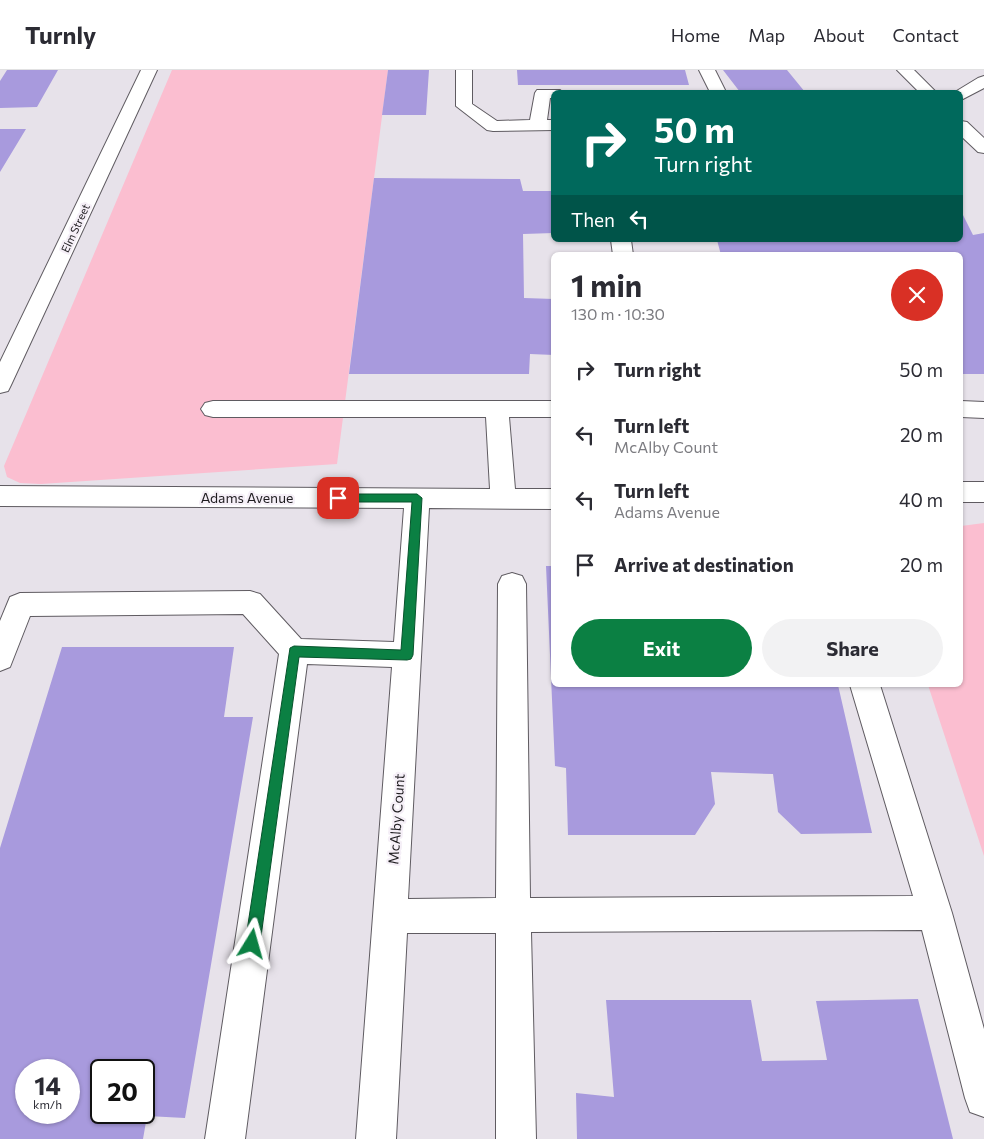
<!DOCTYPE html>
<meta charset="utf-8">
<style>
body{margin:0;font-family:Commissioner,sans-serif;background:#f2f2f3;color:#2b2b33;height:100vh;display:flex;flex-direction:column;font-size:19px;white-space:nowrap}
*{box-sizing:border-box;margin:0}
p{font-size:16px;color:#7c7c81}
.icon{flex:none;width:28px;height:28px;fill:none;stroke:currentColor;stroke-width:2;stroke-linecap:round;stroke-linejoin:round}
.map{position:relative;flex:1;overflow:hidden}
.panel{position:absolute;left:551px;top:182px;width:412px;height:435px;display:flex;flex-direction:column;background:#fff;border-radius:8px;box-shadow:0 1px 4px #0004}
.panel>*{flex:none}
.top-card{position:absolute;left:551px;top:20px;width:412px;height:152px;border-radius:8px;box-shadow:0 1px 4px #0004;background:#00695c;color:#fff;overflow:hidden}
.speed{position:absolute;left:15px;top:989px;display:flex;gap:10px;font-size:25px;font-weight:700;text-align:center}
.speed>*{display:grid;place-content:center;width:65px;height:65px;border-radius:50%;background:#fff;box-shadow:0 1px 4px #0004;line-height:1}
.speed small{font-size:12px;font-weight:400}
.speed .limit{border:2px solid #111;border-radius:8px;background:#fff;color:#111}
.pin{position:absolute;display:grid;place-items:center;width:42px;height:42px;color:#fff;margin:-21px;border-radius:10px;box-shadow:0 2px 8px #0006}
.me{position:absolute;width:55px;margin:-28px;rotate:8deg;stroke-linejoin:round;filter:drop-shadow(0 0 4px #0008)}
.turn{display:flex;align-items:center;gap:18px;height:105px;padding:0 20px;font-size:22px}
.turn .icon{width:65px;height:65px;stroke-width:2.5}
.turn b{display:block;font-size:35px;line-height:42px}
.then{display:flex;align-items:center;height:48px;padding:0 20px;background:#0003;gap:10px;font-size:19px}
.round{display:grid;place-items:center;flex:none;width:52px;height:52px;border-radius:26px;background:#f2f2f3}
.head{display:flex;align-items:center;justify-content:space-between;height:85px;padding:0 20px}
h1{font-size:30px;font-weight:700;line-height:38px}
.action{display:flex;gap:10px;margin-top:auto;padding:10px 20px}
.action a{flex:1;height:58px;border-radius:30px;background:#0b8043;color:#fff;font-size:20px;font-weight:700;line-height:58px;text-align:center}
.action a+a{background:#f2f2f3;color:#2b2b33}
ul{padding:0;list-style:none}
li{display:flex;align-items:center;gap:15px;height:65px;padding:0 20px}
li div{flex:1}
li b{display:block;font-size:19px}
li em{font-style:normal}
header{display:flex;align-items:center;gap:30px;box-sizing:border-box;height:70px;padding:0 25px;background:#fff;border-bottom:1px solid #e1e1e2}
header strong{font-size:24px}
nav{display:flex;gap:28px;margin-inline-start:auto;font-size:18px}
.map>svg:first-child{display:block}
.green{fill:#fbbed0}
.building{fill:#a89add;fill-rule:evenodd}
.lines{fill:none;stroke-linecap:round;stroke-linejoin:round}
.minor-casing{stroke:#5f5b61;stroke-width:2}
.minor{fill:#fff;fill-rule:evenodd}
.route{fill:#0b8043;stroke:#07532c}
.labels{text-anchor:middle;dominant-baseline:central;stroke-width:4.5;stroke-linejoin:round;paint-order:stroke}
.far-street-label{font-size:11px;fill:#1f1d20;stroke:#f5eff7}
.street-label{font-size:14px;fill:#1f1d20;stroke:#f5eff7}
</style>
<header>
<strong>Turnly</strong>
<nav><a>Home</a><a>Map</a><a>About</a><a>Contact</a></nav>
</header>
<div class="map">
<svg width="984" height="1069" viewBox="0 0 984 1069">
<rect width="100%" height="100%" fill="#e7e2ea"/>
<!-- green -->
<path class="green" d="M172 0H388L337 394 41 414 20 413 7 407 4 396Z
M984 453V786L928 615H961V456Z"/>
<!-- building -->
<path class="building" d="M7 0H58L37 37 0 38V11Z
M388 0H429L426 45H382Z
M517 0H685L689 15H518Z
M723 0H787L805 22H740Z
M0 59H26L0 102Z
M374 108 520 109 523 121H554V163L523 164 524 228 554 229V285L530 284 529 304H349Z
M961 141 973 165 984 163V304H961V185H721L717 170H961Z
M546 496H554V615H838L872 763 801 764 778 742 773 704 711 702 715 734 695 765H568L566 698 555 696Z
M62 577H234L224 647H253L185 1048 147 1046 143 1069H0V778ZM26 1000H69V1042H26ZM101 1000H144V1042H101Z
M918 929 953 1069H577L576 1023 614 1027 606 930H751L762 991 827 990 816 931Z"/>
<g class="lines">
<!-- minor casing -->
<g class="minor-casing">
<path id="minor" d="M141 0H157L11 315 8 321 0 323V292Z
M456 0H472V34L497 51 530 50 535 23 537 20H560L562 22H554V28H550L547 50H554V60L493 61 487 60 456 36Z
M699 0H715L726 22H710Z
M897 0H914L936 22H919Z
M984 6V18L961 30V22H955L978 8Z
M961 51 967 52 984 68V83L978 82 961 66Z
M611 170H631L633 185H613Z
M213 331H554V347H509L515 419H554V439L429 438 408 829 496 828 498 514 502 506 512 503 522 506 526 514 530 828 913 826 850 615H880L952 843 984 959V1047L970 1042 965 1028 922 860 531 862 536 1069H496V863H407L396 1069H356L392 597 307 594 245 1069H205L279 584 243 544 30 546 10 597 0 601V551L10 527 20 523 250 521 260 524 301 569 394 572 404 438 0 436V416L490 419 486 347H213L205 345 201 339 205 333Z
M961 331 984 332V348L961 347Z
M961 412H984V432H961Z"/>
</g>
<!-- minor -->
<use href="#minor" class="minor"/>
</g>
<!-- route -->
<path class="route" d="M338 424H417L422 428 413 585 411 589 407 590 299 587 260 874 258 879 252 881 247 879 245 874 290 578 294 576 401 580 412 432H338L332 428Z"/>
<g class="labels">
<!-- far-street labels -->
<g class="far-street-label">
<text transform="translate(75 158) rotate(-65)">Elm Street</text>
</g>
<!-- street labels -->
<g class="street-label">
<text x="247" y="427">Adams Avenue</text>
<text transform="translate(396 749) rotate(-86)">McAlby Count</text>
</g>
</g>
</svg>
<div class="speed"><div>14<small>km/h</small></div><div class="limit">20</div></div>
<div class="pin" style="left:338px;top:428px;background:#d93025"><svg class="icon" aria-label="arrive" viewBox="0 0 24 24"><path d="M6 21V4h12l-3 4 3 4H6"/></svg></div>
<svg class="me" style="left:252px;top:874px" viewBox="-20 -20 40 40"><path d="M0-17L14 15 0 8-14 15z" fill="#0b8043" stroke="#fff" stroke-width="4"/></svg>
<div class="top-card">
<div class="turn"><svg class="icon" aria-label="right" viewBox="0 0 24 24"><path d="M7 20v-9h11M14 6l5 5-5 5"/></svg><div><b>50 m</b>Turn right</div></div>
<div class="then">Then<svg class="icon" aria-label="left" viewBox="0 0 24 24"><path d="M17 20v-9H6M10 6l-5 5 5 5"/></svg></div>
</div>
<section class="panel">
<div class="head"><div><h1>1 min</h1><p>130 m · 10:30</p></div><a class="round" style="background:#d93025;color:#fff"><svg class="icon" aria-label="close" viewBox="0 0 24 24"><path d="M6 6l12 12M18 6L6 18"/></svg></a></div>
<ul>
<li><svg class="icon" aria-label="right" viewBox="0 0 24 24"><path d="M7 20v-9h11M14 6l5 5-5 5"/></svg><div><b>Turn right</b></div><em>50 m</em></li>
<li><svg class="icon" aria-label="left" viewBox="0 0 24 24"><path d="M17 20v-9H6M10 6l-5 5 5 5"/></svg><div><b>Turn left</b><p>McAlby Count</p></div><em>20 m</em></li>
<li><svg class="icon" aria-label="left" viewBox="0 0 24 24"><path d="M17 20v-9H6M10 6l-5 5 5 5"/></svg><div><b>Turn left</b><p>Adams Avenue</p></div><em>40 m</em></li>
<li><svg class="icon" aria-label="arrive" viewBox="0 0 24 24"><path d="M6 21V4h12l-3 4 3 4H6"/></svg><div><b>Arrive at destination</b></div><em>20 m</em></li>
</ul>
<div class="action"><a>Exit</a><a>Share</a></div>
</section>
</div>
